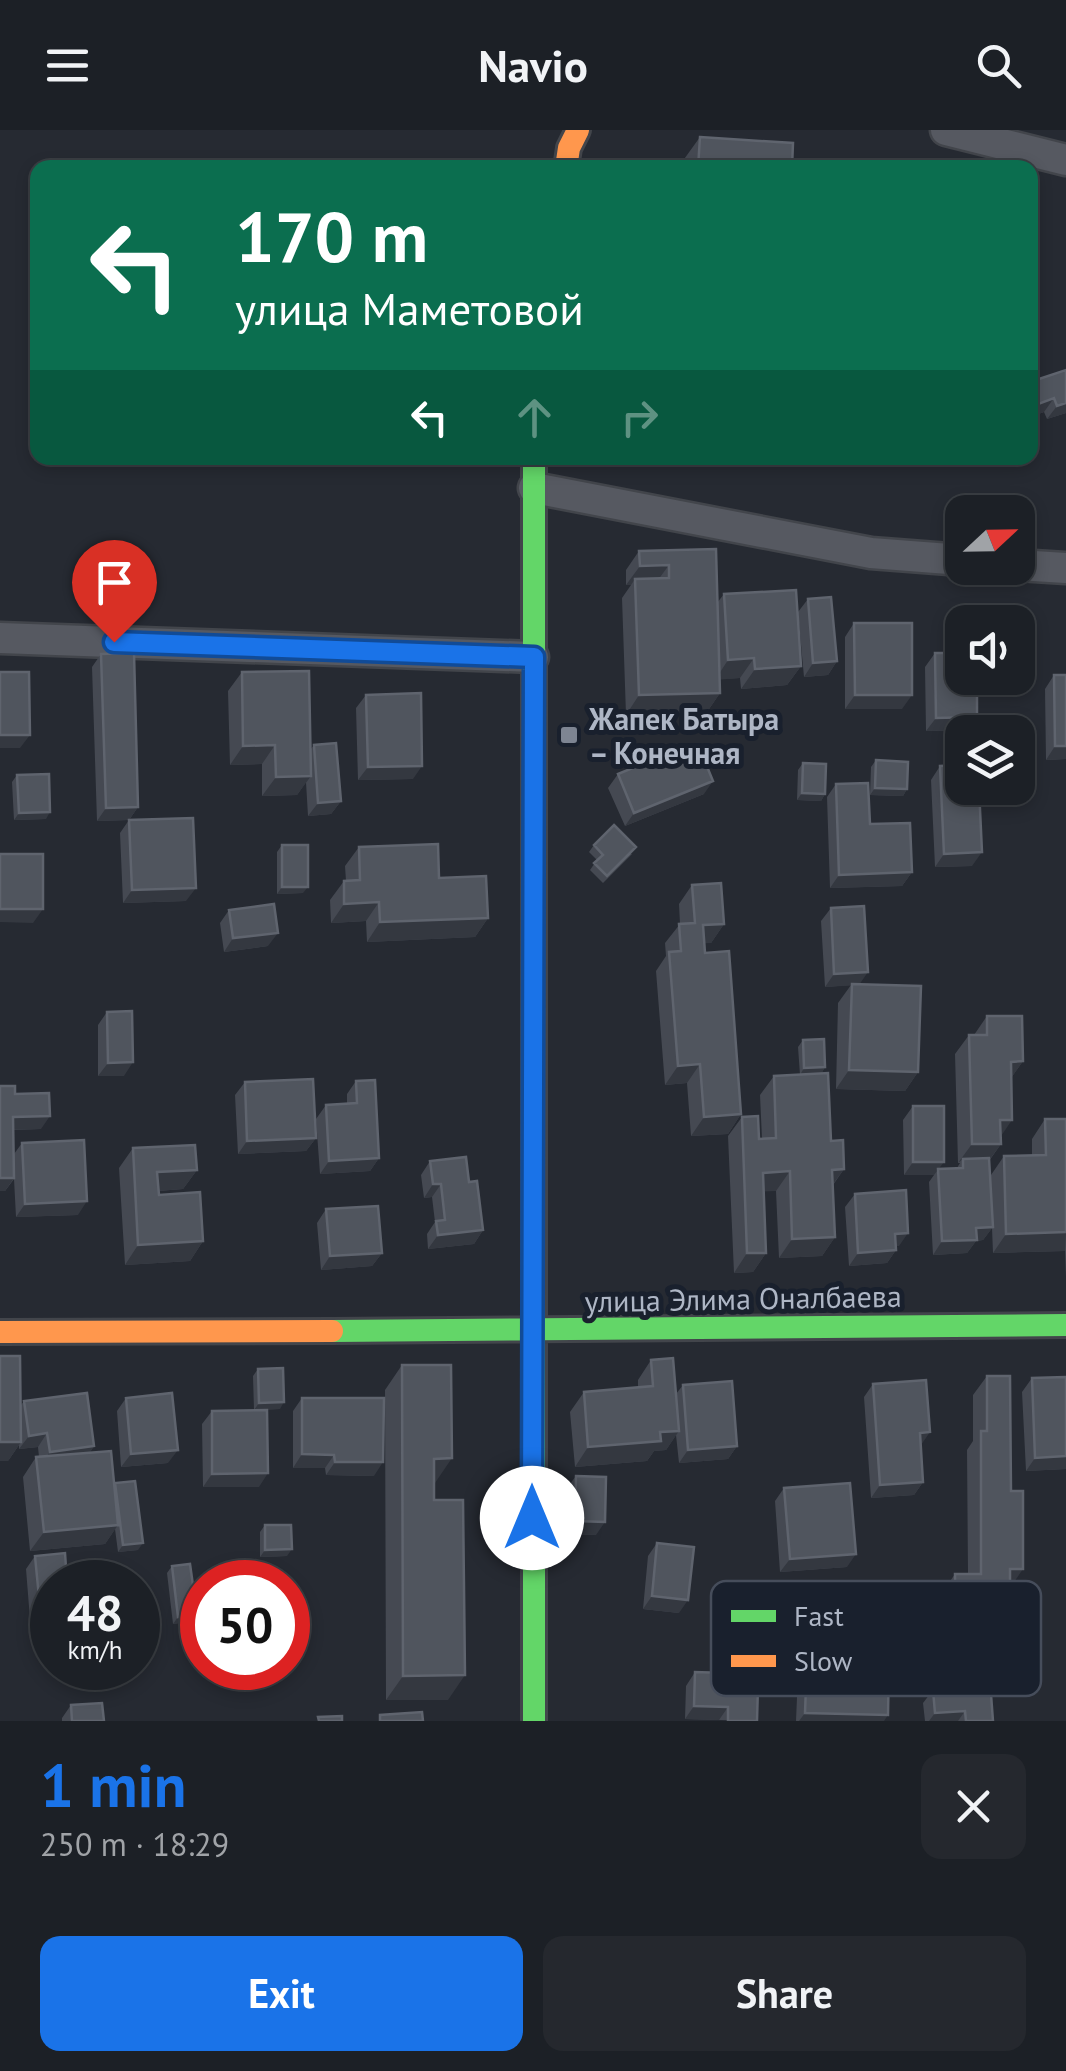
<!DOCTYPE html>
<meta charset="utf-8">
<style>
body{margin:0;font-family:"PT Sans",sans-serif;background:#25282e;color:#f1f3f6;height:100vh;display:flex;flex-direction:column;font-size:38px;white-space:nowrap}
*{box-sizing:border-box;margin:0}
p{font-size:32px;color:#a0a3a7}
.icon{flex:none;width:55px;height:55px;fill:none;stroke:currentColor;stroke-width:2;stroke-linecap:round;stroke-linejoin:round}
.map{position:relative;height:1591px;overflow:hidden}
.side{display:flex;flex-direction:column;background:#1c2026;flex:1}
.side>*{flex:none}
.banner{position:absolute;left:30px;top:30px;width:1008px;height:305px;border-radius:20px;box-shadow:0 5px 15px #0003,0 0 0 2px #3a3e43;background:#0b6e4f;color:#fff;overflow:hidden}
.needle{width:65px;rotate:68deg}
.fabs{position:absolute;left:945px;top:365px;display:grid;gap:20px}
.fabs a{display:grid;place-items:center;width:90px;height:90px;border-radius:20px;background:#1c2026;box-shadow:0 5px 15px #0003,0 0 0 2px #3a3e43;font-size:50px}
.speed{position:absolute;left:30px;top:1430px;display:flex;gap:20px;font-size:50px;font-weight:700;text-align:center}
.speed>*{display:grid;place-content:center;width:130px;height:130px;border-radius:50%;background:#1c2026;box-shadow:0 5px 15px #0003,0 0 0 2px #3a3e43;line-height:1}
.speed small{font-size:25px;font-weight:400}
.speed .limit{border:15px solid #d22;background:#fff;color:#111}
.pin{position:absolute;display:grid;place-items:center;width:85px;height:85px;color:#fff;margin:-102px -42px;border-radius:50% 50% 50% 0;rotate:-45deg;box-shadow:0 0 10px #0007}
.pin .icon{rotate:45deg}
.me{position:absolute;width:110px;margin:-55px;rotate:0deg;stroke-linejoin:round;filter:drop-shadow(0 0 8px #0008)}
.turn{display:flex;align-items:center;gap:35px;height:210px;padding:0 40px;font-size:45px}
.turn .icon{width:130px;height:130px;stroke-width:2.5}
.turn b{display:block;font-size:70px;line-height:85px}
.lanes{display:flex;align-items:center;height:95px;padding:0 40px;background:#0003;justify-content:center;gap:50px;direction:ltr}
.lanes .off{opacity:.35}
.round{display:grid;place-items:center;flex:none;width:105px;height:105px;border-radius:20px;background:#25282e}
.overview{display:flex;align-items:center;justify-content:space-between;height:170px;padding:0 40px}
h1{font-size:60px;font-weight:700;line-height:75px;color:#1a73e8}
.cta{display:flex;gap:20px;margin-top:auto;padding:20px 40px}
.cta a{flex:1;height:115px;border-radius:20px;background:#1a73e8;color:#fff;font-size:40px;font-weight:700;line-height:115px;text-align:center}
.cta a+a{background:#25282e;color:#f1f3f6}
header{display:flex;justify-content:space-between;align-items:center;height:130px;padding:0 40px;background:#1c2026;font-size:45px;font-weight:700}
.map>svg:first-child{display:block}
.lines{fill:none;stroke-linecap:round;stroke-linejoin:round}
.street-casing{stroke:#42454b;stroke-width:35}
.fast-casing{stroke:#42454b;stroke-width:28}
.slow-casing{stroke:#42454b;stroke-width:28}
.street{stroke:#565961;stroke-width:30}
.fast{stroke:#63d668;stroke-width:22}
.slow{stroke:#ff974d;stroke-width:22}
.wall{fill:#454952}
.shaded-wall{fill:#343840}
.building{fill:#50555e;stroke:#5f646e;stroke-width:2.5}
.route-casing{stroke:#114b97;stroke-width:25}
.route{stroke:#1a73e8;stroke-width:18}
.poi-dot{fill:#7e8592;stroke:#19202d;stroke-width:4}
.labels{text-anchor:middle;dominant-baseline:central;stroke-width:10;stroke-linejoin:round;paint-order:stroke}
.poi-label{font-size:30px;font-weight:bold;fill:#aeb6c5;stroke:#19202d;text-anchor:start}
.street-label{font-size:30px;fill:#aeb6c5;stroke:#19202d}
.key{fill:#19202d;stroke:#464d5b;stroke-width:2.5}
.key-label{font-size:28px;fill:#aeb6c5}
</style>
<header><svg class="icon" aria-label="menu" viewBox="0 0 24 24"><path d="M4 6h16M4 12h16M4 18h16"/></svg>Navio<svg class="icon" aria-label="search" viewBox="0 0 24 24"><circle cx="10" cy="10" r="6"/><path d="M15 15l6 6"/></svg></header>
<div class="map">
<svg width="1066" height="1591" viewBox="0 0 1066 1591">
<rect width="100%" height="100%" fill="#262a32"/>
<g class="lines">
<!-- street casing -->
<g class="street-casing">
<path id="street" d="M946 0 1066 30
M534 358 871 423 962 430
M1018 435 1066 438
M0 508 533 527"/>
</g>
<!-- fast casing -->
<g class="fast-casing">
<path id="fast" d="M534 328V1591
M332 1201 1066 1195"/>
</g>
<!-- slow casing -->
<g class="slow-casing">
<path id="slow" d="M566 38 569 18 578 0
M0 1202 332 1201"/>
</g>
<!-- street -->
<use href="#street" class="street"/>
<!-- fast -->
<use href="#fast" class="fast"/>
<!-- slow -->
<use href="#slow" class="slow"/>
</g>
<!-- wall -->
<path class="wall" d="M700 7 792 38H682V32Z
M1066 240V283L1047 289 1044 282 1030 287V252Z
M716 419 717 473 724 464 801 536 787 555 741 559 740 548 720 549V563L707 582 626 585 622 468 631 455H626V440L639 421Z
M808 469 837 531 828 545 804 547 798 482Z
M854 493 902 579H845V507Z
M935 523 977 587 968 600 926 601 925 537Z
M101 524 138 677 129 690 97 691 92 537Z
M242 542 310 620 314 615 341 671 331 684 308 686 306 652 297 665 262 666V634L230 635 228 561Z
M1054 545H1066V629L1046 630 1045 559Z
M366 565 413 649 358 650 356 578Z
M876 630 907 659 903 666 870 665 871 637Z
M678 632 704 664 625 696 608 658 618 644Z
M803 633 825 664 821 671 797 670 798 640Z
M940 636 972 736 935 737 931 650Z
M17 645 46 689 14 690 12 652Z
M836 654 912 742 902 756 830 758 827 667Z
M129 690 186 771 123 773 120 703Z
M282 715 303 763 277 764V722Z
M594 715 632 724 603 753 590 740 597 730 589 722Z
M359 717 439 748 488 788 475 807 367 812 366 791 331 793 330 770 344 751H346L345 736Z
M692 755 724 794 711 813H705V823L741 984 728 1004 691 1006 687 953 665 955 656 841 666 826 665 813 680 794 679 774Z
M831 778 860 854 918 942 905 961 836 959 838 873 851 855 825 857 821 791Z
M229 780 268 816 224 822 220 793Z
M107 882 124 946H98V895Z
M987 886 1023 931 1011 948 1001 1006V1014L989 1031 991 1074V1045L1004 1026 1032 1025V1009L1045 989H1066V1147L1065 1121 993 1123 992 1098 983 1110 976 1111 967 1123 933 1125 929 1052 934 1045H904L903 990 913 976 939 1039 957 1038 960 1033H958L955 924 969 905H974Z
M803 910 825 937 821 944 831 1011 844 1039 833 1055 835 1107 822 1126 779 1128 776 1061H764L766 1123 753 1142 734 1143 728 1006 742 987 759 1009H762L760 965 774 946 800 945 798 917Z
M356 951 379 1028 370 1041 320 1044 316 989 326 975 347 974V964Z
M245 952 316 1008 306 1021 238 1024 235 965Z
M0 956 15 964 41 999 13 1000 14 1024 22 1013 78 1085 16 1087 14 1049 5 1061H0Z
M133 1018 197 1040 183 1059 158 1061 159 1065 203 1111 190 1131 125 1135 119 1038Z
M430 1031 469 1052 483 1100 474 1114 428 1119 427 1104 435 1092 432 1067 424 1068 421 1045Z
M855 1064 899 1116H896V1120L887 1133 849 1136 845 1077Z
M326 1079 382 1123 372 1136 321 1140 317 1093Z
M651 1230 676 1264 683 1255 737 1316 728 1329 679 1333 676 1305 666 1320 654 1321 647 1331 575 1337 570 1282 584 1262 638 1258V1250Z
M402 1235 434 1353 448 1570H386L385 1260Z
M258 1239 280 1279 254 1280 253 1246Z
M987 1246 1010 1458 997 1547H969L970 1552 993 1591H925L923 1573 933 1560H935V1556L942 1546V1463L955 1444H968L967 1320 973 1311V1265Z
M1066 1247V1339L1026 1341 1022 1262 1032 1248Z
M873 1254 923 1352 914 1365 871 1368 864 1267Z
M126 1268 168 1333 121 1337 117 1281Z
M302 1268 374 1346 326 1345 325 1338H293V1281Z
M24 1271 94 1316 90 1322 114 1355 138 1420 118 1422 115 1399 105 1414 30 1421 23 1347 36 1327H39L38 1317 19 1319V1315L8 1331 21 1275Z
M212 1281 259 1357H203L202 1294Z
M576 1346 596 1405 565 1404 566 1359Z
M784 1358 847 1437 780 1442 775 1371Z
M265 1395 287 1426 260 1427V1402Z
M657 1413 679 1483 643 1479 648 1426Z
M35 1426 52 1452V1493L48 1500 31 1502 26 1439Z
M172 1436 197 1484 192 1491 173 1494 167 1443Z
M727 1521 757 1591 685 1589 686 1556 695 1542 718 1543V1534Z
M807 1529 884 1591H796L798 1543Z
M71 1575 104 1591H62V1588Z"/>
<!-- shaded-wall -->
<path class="shaded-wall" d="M1054 268 1044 282 1030 287V280L1033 276Z
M1066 273V283L1047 289 1057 276Z
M669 435 655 454 635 449 631 455H626L640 436Z
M754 528 740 548 715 550 728 530Z
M837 531 828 545 804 547 813 533Z
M801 536 787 555 741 559 755 539Z
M720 563 707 582 626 585 639 565Z
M855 565H912L902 579H845Z
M977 587 968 600 926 601 936 588Z
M0 605H30L20 618H0Z
M275 615 262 634 230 635 243 616Z
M1055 616H1066V629L1046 630Z
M422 636 413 649 358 650 368 637Z
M311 646 297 665 262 666 276 647Z
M713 651 704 664 625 696 634 683Z
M875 658 907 659 903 666 870 665Z
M802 663 825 664 821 671 797 670Z
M341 671 331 684 308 686 318 673Z
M138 677 129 690 97 691 106 678Z
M50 682 46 689 14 690 19 683Z
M982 722 972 736 935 737 944 724Z
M912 742 902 756 830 758 839 745Z
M282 757H308L303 763 277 764Z
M196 758 186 771 123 773 132 760Z
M379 772 366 791 331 793 344 774Z
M0 779H43L33 793 0 792Z
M488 788 475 807 367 812 380 792Z
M724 794 711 813 690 814 703 795Z
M278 803 268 816 224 822 233 808Z
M868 842 859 855 825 857 834 844Z
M1023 931 1009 951 1011 932Z
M133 932 124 946H98L108 933Z
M700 934 687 953 665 955 678 936Z
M825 937 821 944 800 945 804 938Z
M849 940 918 942 905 961 836 959Z
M741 984 728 1004 691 1006 704 987Z
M50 986 41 999 4 1000 13 987Z
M1000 990H1012L999 1009Z
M316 1008 306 1021 238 1024 247 1011Z
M972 1014H1001L987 1033 963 1029 958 1033Z
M379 1028 370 1041 320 1044 329 1031Z
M913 1032H944L934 1045H904Z
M844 1039 830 1058 832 1040Z
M197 1040 183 1059 144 1062 157 1042Z
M790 1041 776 1061 750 1062 763 1043Z
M0 1048H14L5 1061H0Z
M433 1054H441L432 1067 424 1068Z
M87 1071 78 1085 16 1087 25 1074Z
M993 1097 983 1110 976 1111 967 1123 933 1125 942 1111 976 1098Z
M483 1100 474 1114 428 1119 438 1105Z
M1066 1102 1065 1121 993 1123 1006 1104Z
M908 1103 899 1116 886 1117 895 1104Z
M835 1107 822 1126 779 1128 792 1109Z
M203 1111 190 1131 125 1135 138 1115Z
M896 1120 887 1133 849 1136 858 1123Z
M382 1123 372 1136 321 1140 330 1126Z
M747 1123H766L753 1142 734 1143Z
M284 1272 280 1279 254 1280 259 1273Z
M679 1301 666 1320 654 1321 647 1331 575 1337 588 1317 660 1302Z
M930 1302 921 1315 920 1303Z
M47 1303 38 1317 19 1319 29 1306Z
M0 1312H21L8 1331H0Z
M94 1316 85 1330 40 1335 50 1322Z
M737 1316 728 1329 679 1333 688 1320Z
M178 1320 168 1333 121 1337 131 1324Z
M302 1324 334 1325 325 1338H293Z
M1066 1326V1339L1026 1341 1035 1328Z
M452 1328 435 1353 434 1329Z
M335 1332H383L374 1346 326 1345Z
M268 1343 259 1357H203L212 1344Z
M923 1352 914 1365 871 1368 880 1355Z
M575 1391 605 1392 596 1405 565 1404Z
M118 1395 105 1414 30 1421 44 1402Z
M143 1413 138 1420 118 1422 123 1415Z
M292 1419 287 1426 260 1427 265 1420Z
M856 1424 847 1437 780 1442 790 1429Z
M1010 1439H1023L1010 1458Z
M652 1466 688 1470 679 1483 643 1479Z
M197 1484 192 1491 173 1494 178 1487Z
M52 1487V1493L48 1500 31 1502 41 1488Z
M956 1528H1010L997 1547H945L944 1544Z
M465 1545 448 1570H386L403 1546Z
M694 1576 728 1577 719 1590 685 1589Z
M965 1581 958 1591H929L935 1583Z
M805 1583 888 1585 884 1591H799Z"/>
<!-- building -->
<path class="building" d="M700 7 793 13 792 38H698Z
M1066 240V273L1057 276 1054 268 1033 276 1030 268V252Z
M716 419 720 563 639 565 635 449 669 448V435L640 436 639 421Z
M796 460 801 536 755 539 754 528 728 530 724 464Z
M831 467 837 531 813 533 808 469Z
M854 493H912V565H855Z
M134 523 138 677 106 678 101 524Z
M935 523H962V548H977V587L936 588Z
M309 541 311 646 276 647 275 615 243 616 242 542Z
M0 542H29L30 605H0Z
M1054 545H1066V616H1055Z
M421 563 422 636 368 637 366 565Z
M336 613 341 671 318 673 314 615Z
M674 621 678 632 701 622 713 651 634 683 618 644Z
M876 630 908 632 907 659 875 658Z
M803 633 826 634 825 664 802 663Z
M962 635V658H979L982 722 944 724 940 636Z
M49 644 50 682 19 683 17 645Z
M868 653 870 694 910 693 912 742 839 745 836 654Z
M193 688 196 758 132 760 129 690Z
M614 695 636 717 607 746 594 733 603 725 594 715Z
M438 714 439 748 486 746 488 788 380 792 379 772 344 774V751L360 750 359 717Z
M282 715H308V757H282Z
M0 724H43V779H0Z
M721 753 724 794 703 795 705 823 729 821 741 984 704 987 700 934 678 936 669 822 681 821 679 794 695 793 692 755Z
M274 774 278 803 233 808 229 780Z
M864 776 868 842 834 844 831 778Z
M852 854 921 856 918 942 849 940Z
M132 881 133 932 108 933 107 882Z
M987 886H1022L1023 931 1011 932 1012 990H1000L1001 1014H972L969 905H987Z
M824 909 825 937 804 938 803 910Z
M828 943 831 1011 843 1010 844 1039 832 1040 835 1107 792 1109 790 1041 763 1043 766 1123H747L742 987 758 986 759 1009 776 1008 774 946Z
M313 949 316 1008 247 1011 245 952Z
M375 950 379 1028 329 1031 326 975 357 973 356 951Z
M0 956H15V964L49 963 50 986 13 987 14 1048H0Z
M913 976H944V1032H913Z
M1045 989H1066V1102L1006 1104 1004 1026 1046 1025Z
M84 1010 87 1071 25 1074 22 1013Z
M195 1015 197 1040 157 1042 159 1065 200 1062 203 1111 138 1115 133 1018Z
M466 1027 469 1052 477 1051 483 1100 438 1105 436 1091 445 1090 441 1054H433L430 1031Z
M989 1028 993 1097 976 1098 977 1110 942 1111 938 1039 963 1038V1029Z
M906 1060 908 1103 895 1104 896 1120 858 1123 855 1064Z
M378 1076 382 1123 330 1126 326 1079Z
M0 1226H20L21 1312H0Z
M673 1228 679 1301 660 1302 661 1311 588 1317 584 1262 653 1256 651 1230Z
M402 1235H451L452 1328 434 1329V1370H463L465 1545 403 1546Z
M283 1238 284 1272 259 1273 258 1239Z
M987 1246H1010L1011 1361H1023V1439H1010V1528H956L955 1444H981V1301H987Z
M1066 1247V1326L1035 1328 1032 1248Z
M926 1250 930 1302 920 1303 923 1352 880 1355 873 1254Z
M732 1251 737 1316 688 1320 683 1255Z
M87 1263 94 1316 50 1322 47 1303 29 1306 24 1271Z
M172 1263 178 1320 131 1324 126 1268Z
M302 1268H384L383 1332H335L334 1325 302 1324Z
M267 1280 268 1343 212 1344V1281Z
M111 1321 118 1395 44 1402 36 1327Z
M576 1346 606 1347 605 1392 575 1391Z
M135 1351 143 1413 123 1415 115 1353Z
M850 1353 856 1424 790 1429 784 1358Z
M265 1395H291L292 1419 265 1420Z
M657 1413 694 1417 688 1470 652 1466Z
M65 1423 67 1452H52V1487L41 1488 35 1426Z
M190 1434 197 1484 178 1487 172 1436Z
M727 1521 759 1522 757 1591H728V1577L694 1576 695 1542 727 1543Z
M807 1529 889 1532 888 1585 805 1583Z
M969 1541 970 1552 990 1551 993 1591H966L965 1581 935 1583 933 1560 945 1559 944 1543Z
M102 1573 104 1591H72L71 1575Z
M422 1582 423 1591H380V1585Z
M342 1586V1591H319L318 1587Z"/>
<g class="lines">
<!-- route casing -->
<g class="route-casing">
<path id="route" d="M114 512 534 527 532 1388"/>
</g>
<!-- route -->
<use href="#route" class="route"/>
</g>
<!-- markers -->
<rect class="poi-dot" x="559" y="595" width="20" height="20" rx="5"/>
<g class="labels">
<!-- poi labels -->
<g class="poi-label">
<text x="589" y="588">Жапек Батыра<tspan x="589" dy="34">– Конечная</tspan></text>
</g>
<!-- street labels -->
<g class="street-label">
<text transform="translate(743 1168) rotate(-1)">улица Элима Оналбаева</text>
</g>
</g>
<!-- legend -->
<rect x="711" y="1451" width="330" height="115" rx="15" class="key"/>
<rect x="731" y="1480" width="45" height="12" fill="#63d668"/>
<rect x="731" y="1525" width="45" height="12" fill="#ff974d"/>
<g class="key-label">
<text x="794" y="1496">Fast</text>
<text x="794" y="1541">Slow</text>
</g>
</svg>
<div class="fabs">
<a><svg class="needle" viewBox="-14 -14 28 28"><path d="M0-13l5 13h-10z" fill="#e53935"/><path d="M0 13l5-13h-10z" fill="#a0a3a7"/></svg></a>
<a><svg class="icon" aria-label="sound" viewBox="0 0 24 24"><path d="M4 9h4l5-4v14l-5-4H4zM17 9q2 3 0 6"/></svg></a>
<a><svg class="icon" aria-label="layers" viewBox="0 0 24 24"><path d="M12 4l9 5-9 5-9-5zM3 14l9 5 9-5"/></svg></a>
</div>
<div class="speed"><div>48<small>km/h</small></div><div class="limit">50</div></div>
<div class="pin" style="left:114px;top:512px;background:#d93025"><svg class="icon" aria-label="arrive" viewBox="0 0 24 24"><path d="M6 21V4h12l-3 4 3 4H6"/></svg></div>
<svg class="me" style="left:532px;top:1388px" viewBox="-20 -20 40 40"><circle r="19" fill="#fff"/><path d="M0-13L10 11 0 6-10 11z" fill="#1a73e8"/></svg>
<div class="banner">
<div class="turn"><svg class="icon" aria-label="left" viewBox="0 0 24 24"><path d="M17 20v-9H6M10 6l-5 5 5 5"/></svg><div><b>170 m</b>улица Маметовой</div></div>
<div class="lanes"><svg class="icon" aria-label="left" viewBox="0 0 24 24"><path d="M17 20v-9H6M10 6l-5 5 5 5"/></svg><svg class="icon off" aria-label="ahead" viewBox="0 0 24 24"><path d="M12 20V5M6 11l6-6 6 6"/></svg><svg class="icon off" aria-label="right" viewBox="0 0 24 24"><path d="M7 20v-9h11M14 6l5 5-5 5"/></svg></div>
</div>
</div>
<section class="side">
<div class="overview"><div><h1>1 min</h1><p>250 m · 18:29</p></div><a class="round"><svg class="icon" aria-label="close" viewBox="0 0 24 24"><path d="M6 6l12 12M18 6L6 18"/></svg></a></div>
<div class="cta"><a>Exit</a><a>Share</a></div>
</section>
